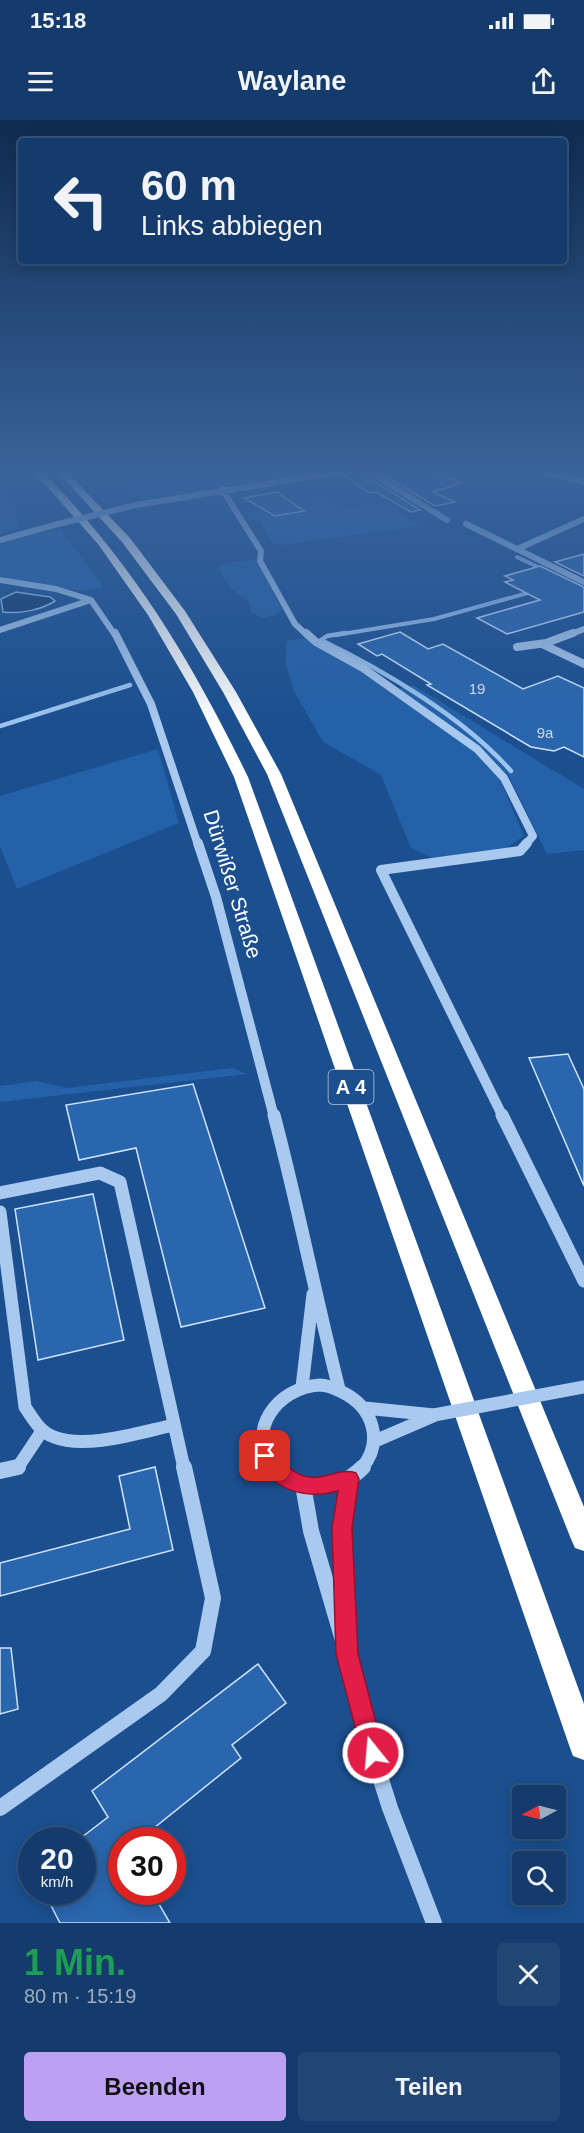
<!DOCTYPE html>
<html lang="de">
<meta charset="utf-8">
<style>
body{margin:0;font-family:Arial,sans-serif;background:#214673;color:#f1f3f6;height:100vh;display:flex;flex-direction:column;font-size:22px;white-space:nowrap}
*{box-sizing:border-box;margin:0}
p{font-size:20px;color:#9dadc1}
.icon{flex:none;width:33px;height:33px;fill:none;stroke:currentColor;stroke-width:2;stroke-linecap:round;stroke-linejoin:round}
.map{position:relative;height:1803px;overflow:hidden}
.drawer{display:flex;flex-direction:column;background:#143b6b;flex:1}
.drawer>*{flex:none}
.banner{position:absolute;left:18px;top:18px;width:549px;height:126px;border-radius:6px;box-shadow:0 3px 15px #0003,0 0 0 2px #33557e;background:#143b6b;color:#f1f3f6;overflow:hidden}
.needle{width:39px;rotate:263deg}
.controls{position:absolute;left:512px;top:1665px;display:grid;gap:12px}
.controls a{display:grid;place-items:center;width:54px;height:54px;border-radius:6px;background:#143b6b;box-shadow:0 3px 15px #0003,0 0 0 2px #33557e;font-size:30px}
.speed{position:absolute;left:18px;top:1707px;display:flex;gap:12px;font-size:30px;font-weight:700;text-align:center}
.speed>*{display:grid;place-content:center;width:78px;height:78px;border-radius:50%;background:#143b6b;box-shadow:0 3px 15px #0003,0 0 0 2px #33557e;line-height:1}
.speed small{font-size:15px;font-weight:400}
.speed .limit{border:9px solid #d22;background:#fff;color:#111}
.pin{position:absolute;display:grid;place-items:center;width:51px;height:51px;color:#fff;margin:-26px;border-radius:12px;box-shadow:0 3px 9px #0006}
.me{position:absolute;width:66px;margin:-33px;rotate:343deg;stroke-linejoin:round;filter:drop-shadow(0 0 4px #0008)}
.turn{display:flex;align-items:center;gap:21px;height:126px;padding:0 24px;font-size:27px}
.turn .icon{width:78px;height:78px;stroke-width:2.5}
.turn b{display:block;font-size:42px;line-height:51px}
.round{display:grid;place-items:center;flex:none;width:63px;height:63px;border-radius:6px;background:#214673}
.headline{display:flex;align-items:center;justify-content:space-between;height:102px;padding:0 24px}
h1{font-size:36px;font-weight:700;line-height:45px;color:#1e9e55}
.primary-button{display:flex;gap:12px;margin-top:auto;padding:12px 24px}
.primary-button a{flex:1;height:69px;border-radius:6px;background:#bca0f2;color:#111;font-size:24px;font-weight:700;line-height:69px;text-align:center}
.primary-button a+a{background:#214673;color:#f1f3f6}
.status{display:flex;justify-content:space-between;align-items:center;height:42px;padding:0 30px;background:#143b6b;direction:ltr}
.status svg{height:16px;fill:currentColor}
header{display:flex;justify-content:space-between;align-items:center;height:78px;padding:0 24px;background:#143b6b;font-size:27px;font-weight:700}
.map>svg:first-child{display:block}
.green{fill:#2461a8}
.water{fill:#123a6d;stroke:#9cc4f0;stroke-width:1.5}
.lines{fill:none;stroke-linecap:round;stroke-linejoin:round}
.stream-far1{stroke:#9cc4f0;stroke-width:4}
.stream{stroke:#9cc4f0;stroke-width:4.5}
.building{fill:#2a66ad;stroke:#cfe3fa;stroke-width:1.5}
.minor-far4{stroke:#a9c9ee;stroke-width:6}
.minor-far3{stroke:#a9c9ee;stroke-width:8}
.minor-far2{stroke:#a9c9ee;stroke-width:10}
.minor-far1{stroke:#a9c9ee;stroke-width:13}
.minor{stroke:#a9c9ee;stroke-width:16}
.highway{fill:#fff;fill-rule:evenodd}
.minor-bridge-far1{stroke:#a9c9ee;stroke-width:6}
.minor-bridge{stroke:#a9c9ee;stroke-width:13}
.route{fill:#e11d48;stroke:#92132f;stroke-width:1.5}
.labels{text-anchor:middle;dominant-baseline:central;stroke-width:6;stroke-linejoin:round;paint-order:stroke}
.far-number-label{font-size:15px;fill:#cad9ea}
.shield{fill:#1b4f8f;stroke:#bbcadd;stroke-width:1.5}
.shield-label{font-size:20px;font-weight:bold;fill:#fff}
.street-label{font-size:21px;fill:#fff;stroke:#1b4f8f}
</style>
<div class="status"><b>15:18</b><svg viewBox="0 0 49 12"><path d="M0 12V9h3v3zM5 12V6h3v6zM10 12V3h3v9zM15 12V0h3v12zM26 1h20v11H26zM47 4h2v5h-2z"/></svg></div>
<header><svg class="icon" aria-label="menu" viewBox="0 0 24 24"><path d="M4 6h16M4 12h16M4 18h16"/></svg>Waylane<svg class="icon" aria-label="share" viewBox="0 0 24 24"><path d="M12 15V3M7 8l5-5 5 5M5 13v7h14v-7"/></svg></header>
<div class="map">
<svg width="584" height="1803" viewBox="0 0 584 1803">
<rect width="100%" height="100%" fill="#1b4f8f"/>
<!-- green -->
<path class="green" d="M113 352H236L252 361 143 380Z
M0 367 14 383 20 408 0 414Z
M326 376 344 388 388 383 420 406 281 425 273 424 260 400 250 401 246 393Z
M60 408 104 467 79 471 19 461 0 455V424Z
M256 440 282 489 275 495 262 498 251 492 249 481C234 472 222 464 219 446L237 441Z
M306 518 360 549 472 630 500 659 524 716 506 728 435 739 411 728 381 655 323 622 294 571 286 544V521Z
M413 565 584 669V730L547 734 509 657 482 628 399 569Z
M158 629 179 703 17 769 0 726V676Z
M232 948 248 954 0 982V966L36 961 67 968Z"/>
<!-- water -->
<path class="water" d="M16 472 50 477 55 481C41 490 20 494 3 492L1 479Z"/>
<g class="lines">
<!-- stream-far1 -->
<path class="stream-far1" d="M517 437 544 450
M336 515 434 499 535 471"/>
<!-- stream -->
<path class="stream" d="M345 513 327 516 321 520C385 551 464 598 511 651
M0 606 130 565"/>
</g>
<!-- building -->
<path class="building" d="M345 352H364L366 356 420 390 411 392 376 372 369 373 344 355Z
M378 352H430L462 363 433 372 455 382 435 386Z
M277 372 304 391 275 396 244 378Z
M584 434V456L555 442Z
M540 446 584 467V492L507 514 477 498 540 480 505 462 513 460 505 456Z
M400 512 428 529 443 524 523 569 558 556 584 568V637L564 627 554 631 531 627 427 565 431 564 382 534 377 536 358 524Z
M568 934 584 969V1066L529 938Z
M193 964 265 1188 181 1207 136 1028 79 1040 66 985Z
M93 1074 124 1220 38 1240 15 1089Z
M155 1347 173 1430 0 1476V1443L130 1409 119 1356Z
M0 1528H11L18 1589 0 1594Z
M258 1544 286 1583 232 1625 241 1638 139 1720H122V1772H152L170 1803H60L44 1772H82V1717L108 1697 92 1671Z"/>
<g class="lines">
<!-- minor-far4 -->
<path class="minor-far4" d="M369 352 447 400
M542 352 584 362
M222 369 261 431 260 441 295 504 307 515
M136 385 340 352
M466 404 584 462
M0 420 58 404
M517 429 584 399
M0 460 56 469 91 480 115 515
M0 510 91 480
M569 515 584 509"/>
<!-- minor-far3 -->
<path class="minor-far3" d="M115 513 151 584 198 725
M306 513 316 522 363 548 477 629 504 658 533 716 525 725
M542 524 584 544
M517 527 546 523 573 513"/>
<!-- minor-far2 -->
<path class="minor-far2" d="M198 723 216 777 274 997
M503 997 381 750 520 731 527 723"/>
<!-- minor-far1 -->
<path class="minor-far1" d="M274 995C298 1086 316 1178 339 1269
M502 995 584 1161
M0 1073 100 1053 120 1062 184 1348
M0 1092 25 1287C33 1299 40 1312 54 1317 86 1330 141 1312 174 1305
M302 1267 313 1174
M365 1288 434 1295
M375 1321 433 1296
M12 1348 18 1347 42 1311
M276 1348C243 1313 277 1267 320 1265 327 1265 336 1269 342 1272 373 1287 384 1321 362 1348"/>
<!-- minor -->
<path class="minor" d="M274 1347C298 1372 339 1372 363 1347
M0 1351 18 1347
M303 1365 311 1411 347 1534 361 1597 390 1688 434 1803
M346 1516 342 1408 349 1359
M0 1688 161 1574 203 1531 213 1478 184 1347"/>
<!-- highway -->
<path class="highway" d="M34 352H43C134 445 191 540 248 657L584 1584V1640L573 1636 569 1625 234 657 193 572 148 495 98 424Z
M58 352H67L130 418 185 491 236 572 281 654 584 1387V1431L575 1428 571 1419 267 654 223 572 176 494 122 422Z"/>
<!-- minor-bridge-far1 -->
<path class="minor-bridge-far1" d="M58 404 136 385"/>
<!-- minor-bridge -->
<path class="minor-bridge" d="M434 1295 584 1267"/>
</g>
<!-- sky -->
<linearGradient id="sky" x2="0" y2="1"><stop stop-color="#0f2b4f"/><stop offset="0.58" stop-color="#39639b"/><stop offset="1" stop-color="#39639b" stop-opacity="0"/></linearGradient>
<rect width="584" height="604" fill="url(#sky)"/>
<!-- route -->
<path class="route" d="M265 1328C280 1333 285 1350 304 1356 322 1362 339 1347 356 1353L359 1359 352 1408 358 1534 384 1633 381 1641 373 1645 365 1641 362 1633 336 1534 332 1408 338 1371C304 1380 271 1370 256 1336L258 1330Z"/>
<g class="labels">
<!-- far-number labels -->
<g class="far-number-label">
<text x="477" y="568">19</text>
<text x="545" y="612">9a</text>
</g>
<!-- shield labels -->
<rect class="shield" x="328.5" y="950" width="45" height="34" rx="4.5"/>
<g class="shield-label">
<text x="351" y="967">A 4</text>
</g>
<!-- street labels -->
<g class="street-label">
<text transform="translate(233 764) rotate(73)">Dürwißer Straße</text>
</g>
</g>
</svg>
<div class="controls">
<a><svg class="needle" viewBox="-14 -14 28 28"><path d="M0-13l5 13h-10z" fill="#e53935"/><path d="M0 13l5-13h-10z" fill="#9dadc1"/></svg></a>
<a><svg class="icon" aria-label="search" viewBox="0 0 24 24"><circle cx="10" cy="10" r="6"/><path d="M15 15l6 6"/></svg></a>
</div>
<div class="speed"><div>20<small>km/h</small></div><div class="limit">30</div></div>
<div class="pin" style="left:265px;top:1336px;background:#d93025"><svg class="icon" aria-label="arrive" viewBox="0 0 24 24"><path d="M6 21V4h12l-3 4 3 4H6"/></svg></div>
<svg class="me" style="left:373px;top:1633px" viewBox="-20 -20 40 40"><circle r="17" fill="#e11d48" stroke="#fff" stroke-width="3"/><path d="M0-11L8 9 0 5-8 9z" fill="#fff"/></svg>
<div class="banner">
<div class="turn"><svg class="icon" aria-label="left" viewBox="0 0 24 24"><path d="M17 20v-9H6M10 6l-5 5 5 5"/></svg><div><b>60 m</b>Links abbiegen</div></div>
</div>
</div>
<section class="drawer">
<div class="headline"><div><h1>1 Min.</h1><p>80 m · 15:19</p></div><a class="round"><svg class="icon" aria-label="close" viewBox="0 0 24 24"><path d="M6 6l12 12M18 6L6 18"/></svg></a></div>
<div class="primary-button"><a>Beenden</a><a>Teilen</a></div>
</section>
